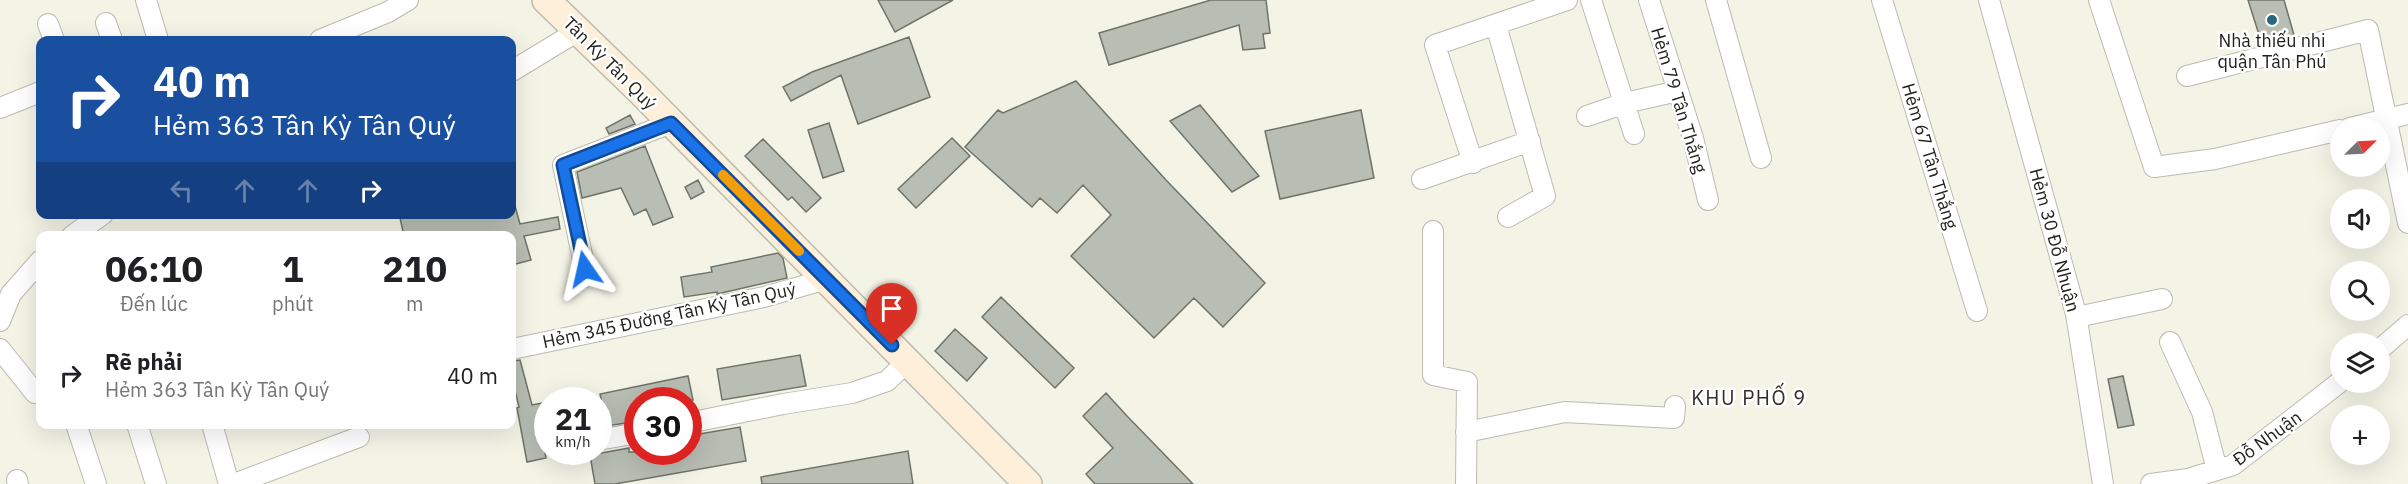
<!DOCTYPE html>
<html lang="vi">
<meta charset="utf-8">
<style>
body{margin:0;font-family:"IBM Plex Sans",sans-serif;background:#f2f2f2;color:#202124;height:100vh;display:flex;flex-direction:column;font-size:22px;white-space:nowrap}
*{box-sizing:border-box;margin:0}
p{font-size:20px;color:#757577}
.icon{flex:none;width:33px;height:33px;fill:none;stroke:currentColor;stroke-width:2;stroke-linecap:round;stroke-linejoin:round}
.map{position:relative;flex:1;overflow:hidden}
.side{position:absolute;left:36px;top:231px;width:480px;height:198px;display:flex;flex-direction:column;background:#fff;border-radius:12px;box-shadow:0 6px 24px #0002}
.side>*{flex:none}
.top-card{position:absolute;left:36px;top:36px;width:480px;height:183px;border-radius:12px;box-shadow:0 6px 24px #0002;background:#1a4fa0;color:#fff;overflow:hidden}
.needle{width:39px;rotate:66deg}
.controls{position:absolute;left:2330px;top:117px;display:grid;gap:12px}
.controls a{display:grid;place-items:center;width:60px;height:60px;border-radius:50%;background:#fff;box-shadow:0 6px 24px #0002;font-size:30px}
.speed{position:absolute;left:534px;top:387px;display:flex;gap:12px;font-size:30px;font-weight:700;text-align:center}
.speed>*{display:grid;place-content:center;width:78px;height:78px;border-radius:50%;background:#fff;box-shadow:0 6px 24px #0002;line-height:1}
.speed small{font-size:15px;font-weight:400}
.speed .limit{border:9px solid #d22;background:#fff;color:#111}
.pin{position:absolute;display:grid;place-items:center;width:51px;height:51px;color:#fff;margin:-62px -26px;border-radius:50% 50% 50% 0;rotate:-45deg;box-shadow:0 0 6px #0007}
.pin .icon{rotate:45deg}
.me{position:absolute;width:66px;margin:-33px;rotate:349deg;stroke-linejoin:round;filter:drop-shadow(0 0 4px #0008)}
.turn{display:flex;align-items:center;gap:21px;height:126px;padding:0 18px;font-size:27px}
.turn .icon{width:78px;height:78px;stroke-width:2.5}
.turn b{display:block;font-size:42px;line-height:51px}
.lanes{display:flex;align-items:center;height:57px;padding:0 18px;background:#0003;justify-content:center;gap:30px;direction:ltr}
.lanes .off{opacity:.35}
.eta{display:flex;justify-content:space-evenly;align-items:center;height:102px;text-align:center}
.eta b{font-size:36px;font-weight:800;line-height:42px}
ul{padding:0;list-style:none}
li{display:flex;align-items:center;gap:18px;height:84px;padding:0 18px}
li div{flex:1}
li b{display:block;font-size:22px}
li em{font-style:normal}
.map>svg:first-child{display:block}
.building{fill:#b9beb4;stroke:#6f746a;stroke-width:1.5}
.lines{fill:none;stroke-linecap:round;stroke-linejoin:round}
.street-casing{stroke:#bcbbb0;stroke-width:22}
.secondary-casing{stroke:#bcbbb0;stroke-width:30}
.street{stroke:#fff;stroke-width:20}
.secondary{stroke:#fdefd9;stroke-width:27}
.route-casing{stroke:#114b97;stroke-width:15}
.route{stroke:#1a73e8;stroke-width:10}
.slow{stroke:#f59e0b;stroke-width:10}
.poi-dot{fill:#2a677e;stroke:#fff;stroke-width:2}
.labels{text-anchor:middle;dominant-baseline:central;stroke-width:5;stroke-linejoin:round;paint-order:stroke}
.poi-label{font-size:18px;fill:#22221d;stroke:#fff}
.street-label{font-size:18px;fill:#22221d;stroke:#fff}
.neighbourhood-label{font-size:20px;letter-spacing:1.5px;fill:#313027;stroke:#fff}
</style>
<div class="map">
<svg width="2408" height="484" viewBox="0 0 2408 484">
<rect width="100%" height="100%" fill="#f3f3e6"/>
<!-- building -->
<path class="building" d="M878 0H953L895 32Z
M1211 0H1266L1270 33 1263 34 1265 48 1243 50 1239 25 1109 65 1099 33Z
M2248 0H2284L2294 35 2262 44Z
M909 37 930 97 858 124 841 75 791 101 783 87 812 72Z
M1076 81 1166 180 1265 283 1223 327 1194 298 1154 338 1071 256 1111 215 1083 185 1057 213 1040 198 1032 207 965 147 998 110 1003 113Z
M1200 105 1259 176 1232 192 1170 121Z
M1361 110 1374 178 1280 199 1265 131Z
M630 115 635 124 609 134 606 128Z
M829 123 844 171 823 178 808 130Z
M952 138 970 156 916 208 898 189Z
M763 139 821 198 806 212 792 197 788 200 745 156Z
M645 146 673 217 653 225 646 209 634 215 621 188 582 198 577 172Z
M698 180 704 192 691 199 685 187Z
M515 206 520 224 558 217 560 229 524 236 531 260 512 265V236H404L400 218 409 214H512V207Z
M778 253 783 258 787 278 717 294V292L684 297 681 277 712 272 711 267Z
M1001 297 1074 368 1055 388 982 317Z
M955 329 987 358 967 381 935 351Z
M800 355 806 386 722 400 717 369Z
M520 360 532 405 548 402V440L543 441 546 458 527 462 517 408 519 407 512 378V361Z
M688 376 693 400H638V421L607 426 600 394Z
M2123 376 2134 425 2118 428 2108 379Z
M1106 393 1127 416 1193 484H1095L1086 474 1113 448 1083 416Z
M740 427 746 461 615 484H595L590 455 629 448V452H688V436Z
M908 451 913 484H762L761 477Z"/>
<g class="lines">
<!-- street casing -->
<g class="street-casing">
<path id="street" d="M146 0 158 40
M1591 0 1634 134
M1649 0 1693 138 1708 200
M1716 0 1761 158
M1882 0 1977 311
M1989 0 2076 314 2103 484
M2099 0 2154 167 2215 159 2340 130
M106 23 112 40
M48 24 54 40
M1496 25 1545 196 1508 217
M320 40 388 12 408 0
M512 71 578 31
M2187 76 2368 30 2408 223
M0 108 40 92
M1587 116 1625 103 1678 91
M2350 128 2408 114
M1473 163 1435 45 1567 0
M1422 179 1530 141
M1433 231V375L1467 382 1466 484
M72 236 103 214
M585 269 563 165 671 123
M2077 317 2162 299
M0 321 11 294 40 261
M2170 342 2202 412 2217 470
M0 349 35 393
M512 349 764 297 827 279
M2379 350 2408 325
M688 423 783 404 852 393 887 381 908 361
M76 424 96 484
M137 424 156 484
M212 424 229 484
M1466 432 1565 412 1674 418 1675 406
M598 440 638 433
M17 480 18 484
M234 484 359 437
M2151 484 2188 479 2233 465 2340 382"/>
</g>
<!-- secondary casing -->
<g class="secondary-casing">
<path id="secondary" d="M546 0 639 90 1028 484"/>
</g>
<!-- street -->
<use href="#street" class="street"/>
<!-- secondary -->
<use href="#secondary" class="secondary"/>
</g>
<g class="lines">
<!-- route casing -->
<g class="route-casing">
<path id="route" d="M585 269 563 165 671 123 892 345"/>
</g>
<!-- route -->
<use href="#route" class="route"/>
<!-- slow -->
<path class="slow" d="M723 175 799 251"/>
</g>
<!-- markers -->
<circle class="poi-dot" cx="2272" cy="20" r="6"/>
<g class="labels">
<!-- poi labels -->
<g class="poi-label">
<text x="2272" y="40">Nhà thiếu nhi<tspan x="2272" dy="21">quận Tân Phú</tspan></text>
</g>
<!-- street labels -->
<g class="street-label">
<text transform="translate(610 63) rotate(45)">Tân Kỳ Tân Quý</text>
<text transform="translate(1679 100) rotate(73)">Hẻm 79 Tân Thắng</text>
<text transform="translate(1930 156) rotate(73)">Hẻm 67 Tân Thắng</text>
<text transform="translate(2055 240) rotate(75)">Hẻm 30 Đỗ Nhuận</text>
<text transform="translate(669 315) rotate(-12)">Hẻm 345 Đường Tân Kỳ Tân Quý</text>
<text transform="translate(2267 438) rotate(-36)">Đỗ Nhuận</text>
</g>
<!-- neighbourhood labels -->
<g class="neighbourhood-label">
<text x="1749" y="397">KHU PHỐ 9</text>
</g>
</g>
</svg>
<div class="controls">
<a><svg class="needle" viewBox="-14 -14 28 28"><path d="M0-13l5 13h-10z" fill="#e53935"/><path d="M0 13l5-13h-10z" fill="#757577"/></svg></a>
<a><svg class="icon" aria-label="sound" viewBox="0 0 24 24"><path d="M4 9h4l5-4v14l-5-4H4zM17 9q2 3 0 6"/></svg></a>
<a><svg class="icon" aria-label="search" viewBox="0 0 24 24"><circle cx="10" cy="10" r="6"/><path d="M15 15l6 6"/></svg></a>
<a><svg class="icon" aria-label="layers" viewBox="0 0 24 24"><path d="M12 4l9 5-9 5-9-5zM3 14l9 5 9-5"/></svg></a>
<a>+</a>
</div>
<div class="speed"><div>21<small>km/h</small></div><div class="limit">30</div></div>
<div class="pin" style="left:892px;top:345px;background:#d93025"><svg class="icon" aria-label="arrive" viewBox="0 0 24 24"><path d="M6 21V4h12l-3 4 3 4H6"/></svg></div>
<svg class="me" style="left:585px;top:269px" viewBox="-20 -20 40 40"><path d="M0-17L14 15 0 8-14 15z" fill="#1a73e8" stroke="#fff" stroke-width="4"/></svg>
<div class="top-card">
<div class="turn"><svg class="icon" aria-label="right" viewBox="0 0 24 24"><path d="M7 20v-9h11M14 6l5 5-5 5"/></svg><div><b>40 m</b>Hẻm 363 Tân Kỳ Tân Quý</div></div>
<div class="lanes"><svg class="icon off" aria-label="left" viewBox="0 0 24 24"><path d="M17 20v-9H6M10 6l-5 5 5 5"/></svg><svg class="icon off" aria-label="ahead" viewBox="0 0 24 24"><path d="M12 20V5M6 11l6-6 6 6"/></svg><svg class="icon off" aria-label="ahead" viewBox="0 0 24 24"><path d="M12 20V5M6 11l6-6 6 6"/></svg><svg class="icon" aria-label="right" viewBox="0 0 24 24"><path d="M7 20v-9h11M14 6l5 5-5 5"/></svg></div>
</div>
<section class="side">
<div class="eta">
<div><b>06:10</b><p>Đến lúc</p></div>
<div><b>1</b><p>phút</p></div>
<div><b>210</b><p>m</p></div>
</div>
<ul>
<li><svg class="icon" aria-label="right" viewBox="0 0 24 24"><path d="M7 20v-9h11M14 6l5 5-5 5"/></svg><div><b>Rẽ phải</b><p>Hẻm 363 Tân Kỳ Tân Quý</p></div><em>40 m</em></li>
</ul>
</section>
</div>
